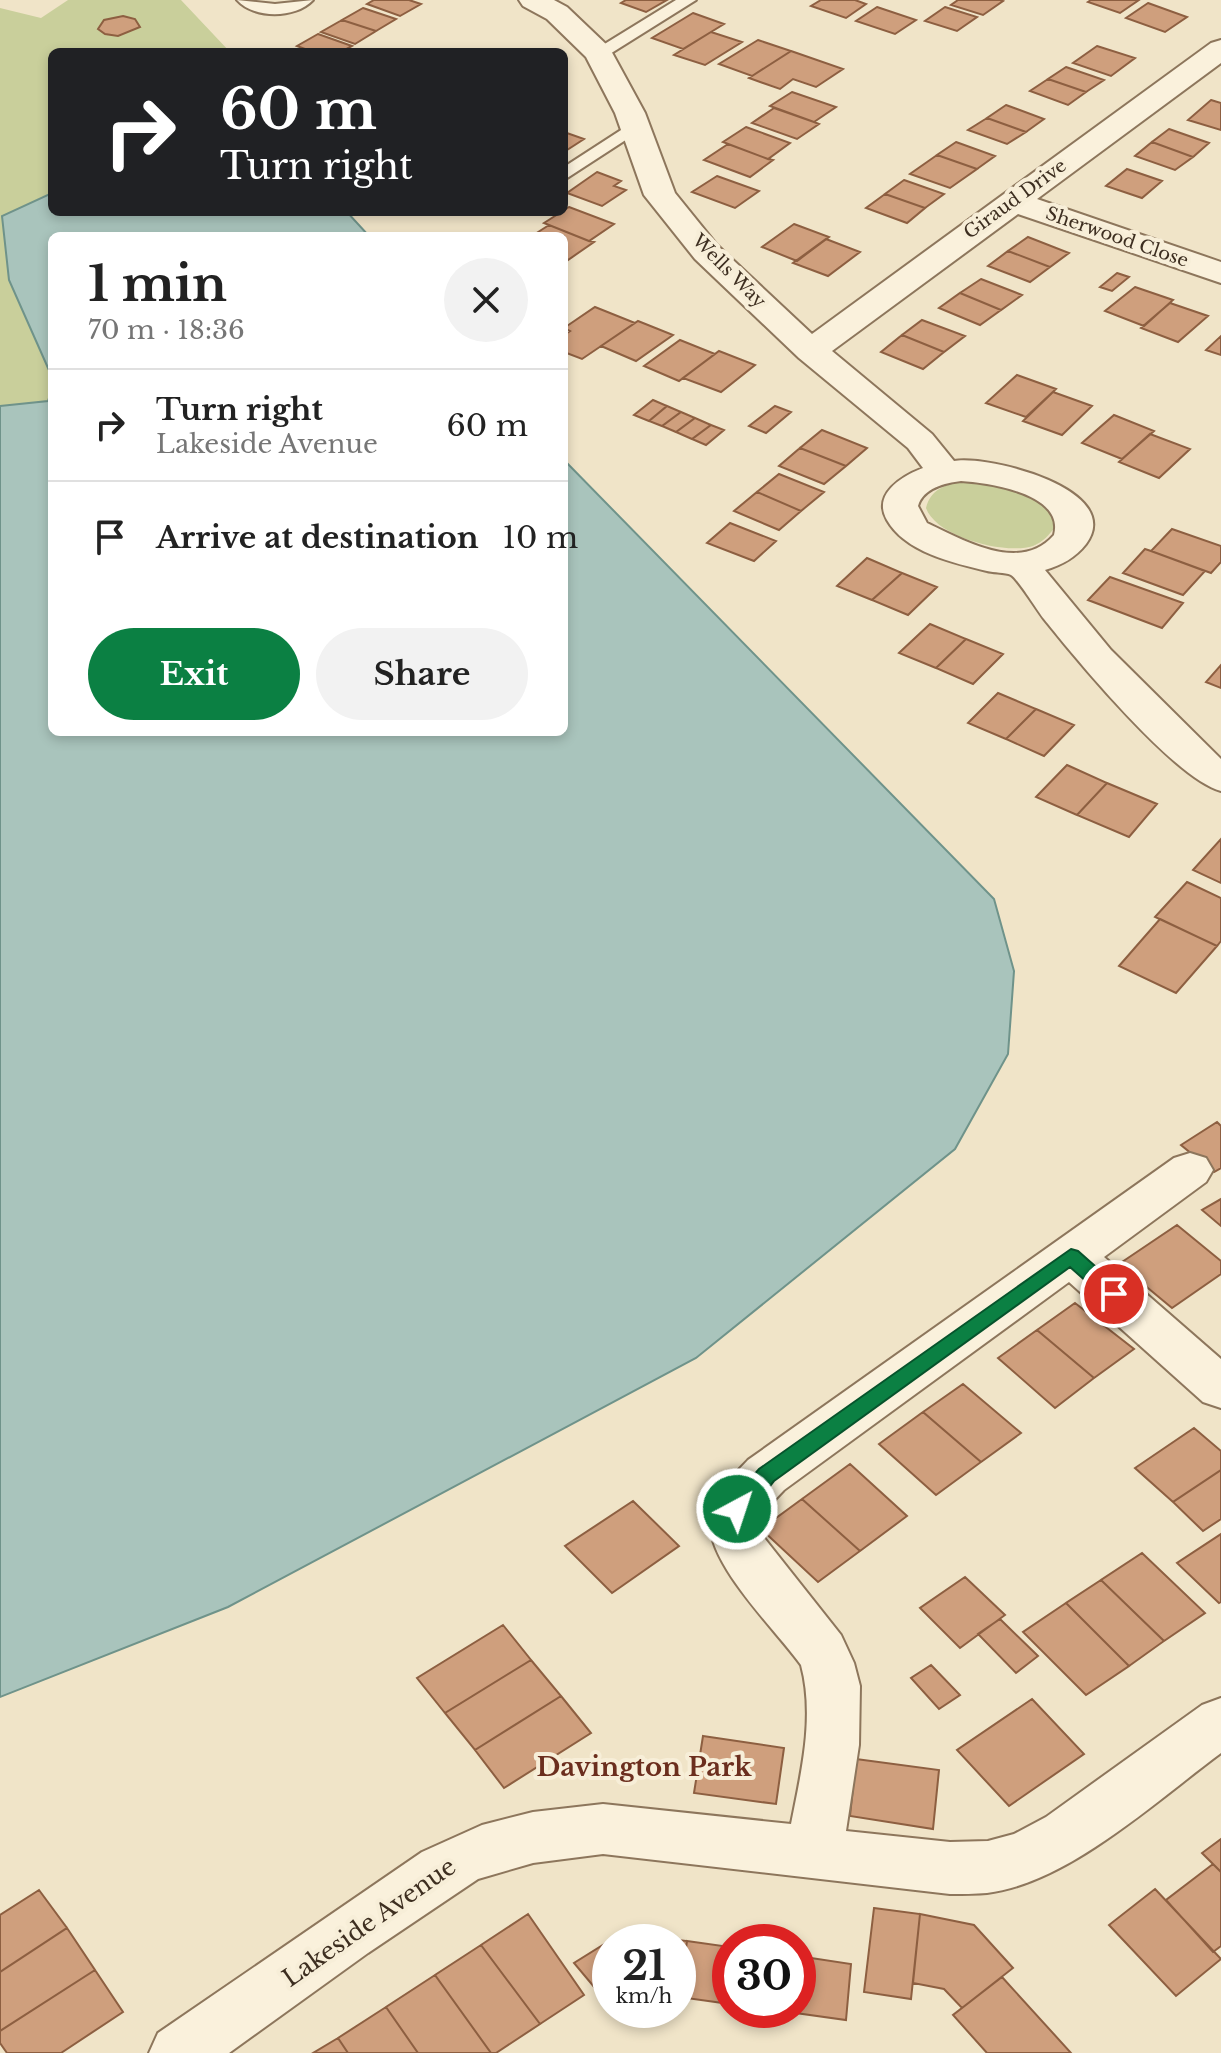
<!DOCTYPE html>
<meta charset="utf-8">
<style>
body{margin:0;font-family:"Libre Baskerville",serif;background:#f2f2f2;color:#222;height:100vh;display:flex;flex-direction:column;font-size:30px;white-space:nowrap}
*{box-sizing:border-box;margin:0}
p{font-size:26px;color:#767676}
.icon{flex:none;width:44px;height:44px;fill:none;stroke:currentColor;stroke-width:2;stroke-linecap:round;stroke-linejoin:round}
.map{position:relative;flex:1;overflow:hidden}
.panel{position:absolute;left:48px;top:232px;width:520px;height:504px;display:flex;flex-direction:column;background:#fff;border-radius:12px;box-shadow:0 4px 12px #0003}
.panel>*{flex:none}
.guide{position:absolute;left:48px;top:48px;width:520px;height:168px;border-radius:12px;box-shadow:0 4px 12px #0003;background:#202124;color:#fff;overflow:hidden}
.speed{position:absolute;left:592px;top:1924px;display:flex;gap:16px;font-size:40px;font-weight:700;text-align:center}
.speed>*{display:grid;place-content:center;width:104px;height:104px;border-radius:50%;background:#fff;box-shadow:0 4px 12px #0003;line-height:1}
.speed small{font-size:20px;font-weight:400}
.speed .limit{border:12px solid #d22;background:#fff;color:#111}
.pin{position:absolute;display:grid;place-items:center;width:68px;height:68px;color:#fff;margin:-34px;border:4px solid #fff;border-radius:50%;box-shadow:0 2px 8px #0007}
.me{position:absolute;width:88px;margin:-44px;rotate:40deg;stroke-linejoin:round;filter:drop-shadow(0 0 6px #0008)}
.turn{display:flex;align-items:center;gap:28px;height:168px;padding:0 40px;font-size:36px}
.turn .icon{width:104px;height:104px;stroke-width:2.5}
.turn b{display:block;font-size:56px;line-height:68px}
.round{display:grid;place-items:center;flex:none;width:84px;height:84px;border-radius:42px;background:#f2f2f2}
.head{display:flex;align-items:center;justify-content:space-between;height:136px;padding:0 40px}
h1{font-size:48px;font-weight:800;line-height:60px}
.button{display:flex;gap:16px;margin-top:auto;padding:16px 40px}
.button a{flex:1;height:92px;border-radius:48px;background:#0b8043;color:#fff;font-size:32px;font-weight:800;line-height:92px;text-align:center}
.button a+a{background:#f2f2f2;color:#222}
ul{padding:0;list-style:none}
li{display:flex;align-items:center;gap:24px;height:112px;padding:0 40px;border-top:2px solid #e0e0e0}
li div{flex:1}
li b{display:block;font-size:30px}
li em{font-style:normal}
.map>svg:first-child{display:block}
.green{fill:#c9cf9b}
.water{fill:#a9c4bc;stroke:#6f938a;stroke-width:2}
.building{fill:#cf9f7d;stroke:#8d5f41;stroke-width:2}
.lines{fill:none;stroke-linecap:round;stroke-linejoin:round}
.service-casing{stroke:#8d765c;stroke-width:4}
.minor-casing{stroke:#8d765c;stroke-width:4}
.service{fill:#faf1dc;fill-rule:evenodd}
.minor{fill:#faf1dc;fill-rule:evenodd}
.route{fill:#0b8043;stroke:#07532c;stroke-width:2}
.labels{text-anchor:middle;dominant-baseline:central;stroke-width:8;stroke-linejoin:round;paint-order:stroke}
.far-street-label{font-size:18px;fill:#3d2e20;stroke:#f7eed8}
.near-street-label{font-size:24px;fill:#3d2e20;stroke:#f7eed8}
.near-neighbourhood-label{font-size:26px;font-weight:bold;fill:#6b2e1e;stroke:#f7eed8}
</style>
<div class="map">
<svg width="1221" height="2053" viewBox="0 0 1221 2053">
<rect width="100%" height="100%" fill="#f0e4c8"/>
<!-- green -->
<path class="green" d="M68 0H181L230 52H52V193L2 216 52 377 48 401 0 406V8L41 18Z
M964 481C998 484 1031 490 1056 516V526C1049 535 1043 542 1033 546 1005 555 936 537 926 508 931 488 946 485 964 481Z"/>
<!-- water -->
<path class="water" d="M52 193V212H347L369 236H52V377L9 280 2 216Z
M52 389V732H564V460L994 899 1014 971 1008 1054 955 1149 696 1358 228 1607 0 1697V406L48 401Z"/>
<!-- building -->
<path class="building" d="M374 0H409L421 4 400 16 367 4Z
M626 0H667L646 12 621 3Z
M821 0H855L866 4 846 18 811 6Z
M958 0H1000L1003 1 983 15 951 5Z
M1091 0H1139L1120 13 1088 2Z
M1148 3 1187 17 1165 32 1126 18Z
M877 7 916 20 895 34 856 21Z
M945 7 977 17 957 31 925 21Z
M363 8 396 19 376 31 342 20Z
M693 13 724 24 683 49 652 38Z
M123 16 135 19 140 27 118 36 105 34 98 29 104 20Z
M342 20 376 31 355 44 321 32Z
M711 32 742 42 705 65 674 55Z
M318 34 352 46 341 52H313L297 46Z
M758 40 791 51 752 76 719 64Z
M1097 46 1135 58 1111 76 1073 63Z
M791 51 843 69 816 87 793 79 780 89 749 78Z
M1066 67 1104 80 1086 92 1048 79Z
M1048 79 1086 92 1068 105 1030 91Z
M792 92 836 107 814 122 770 106Z
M1211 100 1221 103V130L1188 120Z
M1006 105 1044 119 1026 132 987 118Z
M774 108 814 122 819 124 797 139 752 123Z
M987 118 1026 132 1007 144 968 130Z
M746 127 790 143 768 159 723 142Z
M1169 129 1209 143 1193 157 1152 142Z
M564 132 584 139 564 152Z
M956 142 995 156 977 169 937 155Z
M1152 142 1193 157 1175 170 1135 156Z
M728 144 768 159 773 160 750 177 704 160Z
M937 155 977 169 950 188 910 174Z
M1127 169 1162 181 1142 198 1106 186Z
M597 172 621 181 614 186 626 190 602 206 567 193Z
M717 176 759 191 735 208 692 192Z
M904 180 944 194 925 208 885 194Z
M885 194 925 208 907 223 866 208Z
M569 207 614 224 589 241 544 223Z
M794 224 829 237 797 261 762 247Z
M549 225 589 241 594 242 568 260 564 258V236H532Z
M1028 237 1069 253 1050 267 1008 251Z
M826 239 860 252 828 276 793 263Z
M1008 251 1050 267 1030 282 988 266Z
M1117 273 1129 277 1112 291 1100 287Z
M981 279 1022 295 1001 310 960 293Z
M1135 287 1173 300 1144 326 1105 311Z
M960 293 1001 310 980 325 939 308Z
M1170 303 1208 316 1178 342 1141 328Z
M595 307 635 323 582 359 564 352V335L570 331 564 328Z
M922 320 965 336 944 352 902 335Z
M638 321 673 335 636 361 601 346Z
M902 335 944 352 923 369 881 352Z
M1221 336V355L1206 350Z
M680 340 715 354 679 381 644 366Z
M719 351 755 365 721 392 683 378Z
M1017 375 1056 389 1026 417 986 403Z
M1053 392 1092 406 1062 435 1023 421Z
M653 400 667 406 649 421 634 415Z
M667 406 681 412 662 426 649 421Z
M775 406 791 412 766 433 749 426Z
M681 412 695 418 676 432 662 426Z
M1114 415 1154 431 1122 459 1082 443Z
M695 418 711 425 692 439 676 432Z
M711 425 724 430 706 445 692 439Z
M822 430 867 448 846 466 800 448Z
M1150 434 1190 449 1159 478 1119 462Z
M800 448 846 466 824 484 779 466Z
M779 474 824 492 801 511 757 492Z
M757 492 801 511 779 530 734 511Z
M730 523 776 541 754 561 707 543Z
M1172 529 1221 546V562L1211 573 1151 551Z
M1145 549 1151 551 1205 571 1183 595 1123 573Z
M867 558 902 573 872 600 837 586Z
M902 573 937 587 908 615 872 600Z
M1110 577 1183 603 1162 628 1088 600Z
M930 624 966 639 936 668 899 653Z
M966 639 1003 654 973 684 936 668Z
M1221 665V688L1206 682Z
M998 693 1036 709 1006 739 968 723Z
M1036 709 1074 725 1044 756 1006 739Z
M1067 765 1107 783 1077 815 1036 797Z
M1107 783 1157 804 1129 837 1077 815Z
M1221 839V883L1193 870Z
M1187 882 1221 898V941L1217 946 1155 917Z
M1160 919 1217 946 1176 993 1119 966Z
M1217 1122 1221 1126V1168L1214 1172 1181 1145Z
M1221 1199V1226L1202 1210Z
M1177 1225 1221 1261V1274L1172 1308 1119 1264Z
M1075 1303 1134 1349 1094 1378 1037 1330Z
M1037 1330 1094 1378 1055 1408 998 1358Z
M963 1384 1021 1433 981 1462 923 1412Z
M923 1412 981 1462 936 1495 879 1444Z
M1194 1428 1221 1451V1470L1173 1502 1135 1468Z
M850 1464 907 1516 860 1551 802 1499Z
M1221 1470V1519L1203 1531 1173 1502Z
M802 1499 860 1551 818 1582 761 1529Z
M633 1501 679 1546 612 1593 565 1546Z
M1221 1534V1602L1219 1603 1177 1563Z
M1142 1553 1205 1613 1164 1641 1101 1580Z
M965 1577 1005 1615 960 1648 920 1608Z
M1101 1580 1164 1641 1129 1666 1066 1603Z
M1066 1603 1129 1666 1086 1695 1023 1632Z
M1000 1619 1038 1656 1016 1673 978 1634Z
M503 1625 531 1660 445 1713 417 1678Z
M531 1660 561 1696 475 1750 445 1713Z
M931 1665 960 1695 939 1709 911 1678Z
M561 1696 591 1733 504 1788 475 1750Z
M1032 1699 1084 1754 1009 1806 957 1750Z
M703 1736 784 1748 776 1804 694 1793Z
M856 1759 939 1770 933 1829 850 1816Z
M1221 1839V1872L1202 1853Z
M1213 1864 1221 1872V1946L1213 1952 1166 1900Z
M1155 1889 1221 1959 1176 1996 1109 1925Z
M39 1890 67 1928 0 1972V1915Z
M874 1908 920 1914 911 1999 864 1992Z
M528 1914 584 1995 540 2024 481 1945Z
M920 1914 974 1925 1013 1968 962 2008 944 1989 913 1983Z
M67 1928 95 1970 0 2031V1972Z
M622 1933 687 1941 679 1997 678 1942H610V2006L574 1963Z
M687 1941 730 1947V2004L679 1997Z
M481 1945 540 2024 496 2053H491L435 1975Z
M798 1956 851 1964 846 2020 774 2010H798Z
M95 1970 123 2012 61 2053H7L0 2043V2031Z
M435 1975 491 2053H418L386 2007Z
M1002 1977 1071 2053H987L953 2015Z
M386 2007 418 2053H348L338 2038Z
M338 2038 348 2053H313Z"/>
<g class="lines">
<!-- service casing -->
<g class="service-casing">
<path id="service" d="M237 0 275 4 313 0C295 19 254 19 237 0Z
M676 0H696L605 57 599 58 590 53Z
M635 121 641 122 644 126 641 130 564 180V167Z"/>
</g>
<!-- minor casing -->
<g class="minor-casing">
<path id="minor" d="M519 0H554L567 7 609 47 645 113 675 193 717 245 812 334 1211 43 1221 40V63L1037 199 1221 262V283L1018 214 832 351 932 434 954 461C988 455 1126 489 1086 544 1075 558 1062 565 1045 570L1111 650 1221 759V791C1175 779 1076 659 1044 619 1037 610 1018 579 1011 575 1005 572 994 573 987 571 953 563 905 552 887 520 872 494 902 476 923 468L908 448 799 358 695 259 644 195 615 113 586 57 547 19 523 6ZM961 481C990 483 1065 494 1054 535 1020 574 964 540 927 523L918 506C923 488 945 483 961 481Z
M1190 1153 1206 1158 1213 1170 1206 1182 1104 1257 1221 1359V1408L1203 1402 1069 1282 784 1490 763 1512 761 1524 765 1539 841 1635 854 1663 860 1686 859 1745 846 1831 950 1842 988 1841 1014 1834 1046 1817 1202 1705 1221 1698V1753C1156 1801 1068 1883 987 1893 975 1894 962 1894 950 1894L603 1854 533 1863 478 1879 368 1953 229 2053H149L158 2033 422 1852 482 1825 533 1812 603 1804 791 1824C801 1773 815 1717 801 1665 776 1630 710 1567 710 1523 709 1497 732 1477 748 1460L1174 1158Z"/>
</g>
<!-- service -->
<use href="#service" class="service"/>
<!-- minor -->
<use href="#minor" class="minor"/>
</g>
<!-- route -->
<path class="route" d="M1071 1249 1078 1251 1121 1289 1124 1294 1121 1300H1107L1070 1267 774 1481C763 1494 748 1522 729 1516L726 1509 729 1503 759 1469Z"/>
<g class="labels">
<!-- far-street labels -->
<g class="far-street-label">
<text transform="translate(1015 199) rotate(-36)">Giraud Drive</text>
<text transform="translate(1117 237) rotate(19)">Sherwood Close</text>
<text transform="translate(729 271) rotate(45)">Wells Way</text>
</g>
<!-- near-street labels -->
<g class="near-street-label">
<text transform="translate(369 1922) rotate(-35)">Lakeside Avenue</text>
</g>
<!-- near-neighbourhood labels -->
<g class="near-neighbourhood-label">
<text x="644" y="1767">Davington Park</text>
</g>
</g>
</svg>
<div class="speed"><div>21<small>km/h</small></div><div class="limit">30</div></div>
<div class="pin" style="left:1114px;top:1294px;background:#d93025"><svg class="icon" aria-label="arrive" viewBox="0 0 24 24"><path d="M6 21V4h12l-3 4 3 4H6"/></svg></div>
<svg class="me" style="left:737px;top:1509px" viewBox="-20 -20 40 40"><circle r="17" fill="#0b8043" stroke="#fff" stroke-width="3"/><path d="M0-11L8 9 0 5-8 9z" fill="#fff"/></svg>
<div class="guide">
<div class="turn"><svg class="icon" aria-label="right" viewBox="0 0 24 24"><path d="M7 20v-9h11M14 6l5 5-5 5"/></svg><div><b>60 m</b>Turn right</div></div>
</div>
<section class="panel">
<div class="head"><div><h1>1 min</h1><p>70 m · 18:36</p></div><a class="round"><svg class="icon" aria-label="close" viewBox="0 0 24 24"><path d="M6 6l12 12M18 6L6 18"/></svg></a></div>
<ul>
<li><svg class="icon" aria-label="right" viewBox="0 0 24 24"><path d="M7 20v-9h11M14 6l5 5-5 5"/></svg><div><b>Turn right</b><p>Lakeside Avenue</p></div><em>60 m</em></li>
<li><svg class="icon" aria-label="arrive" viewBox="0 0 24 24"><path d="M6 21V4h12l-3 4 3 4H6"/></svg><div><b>Arrive at destination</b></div><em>10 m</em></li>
</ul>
<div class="button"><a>Exit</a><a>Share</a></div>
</section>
</div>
